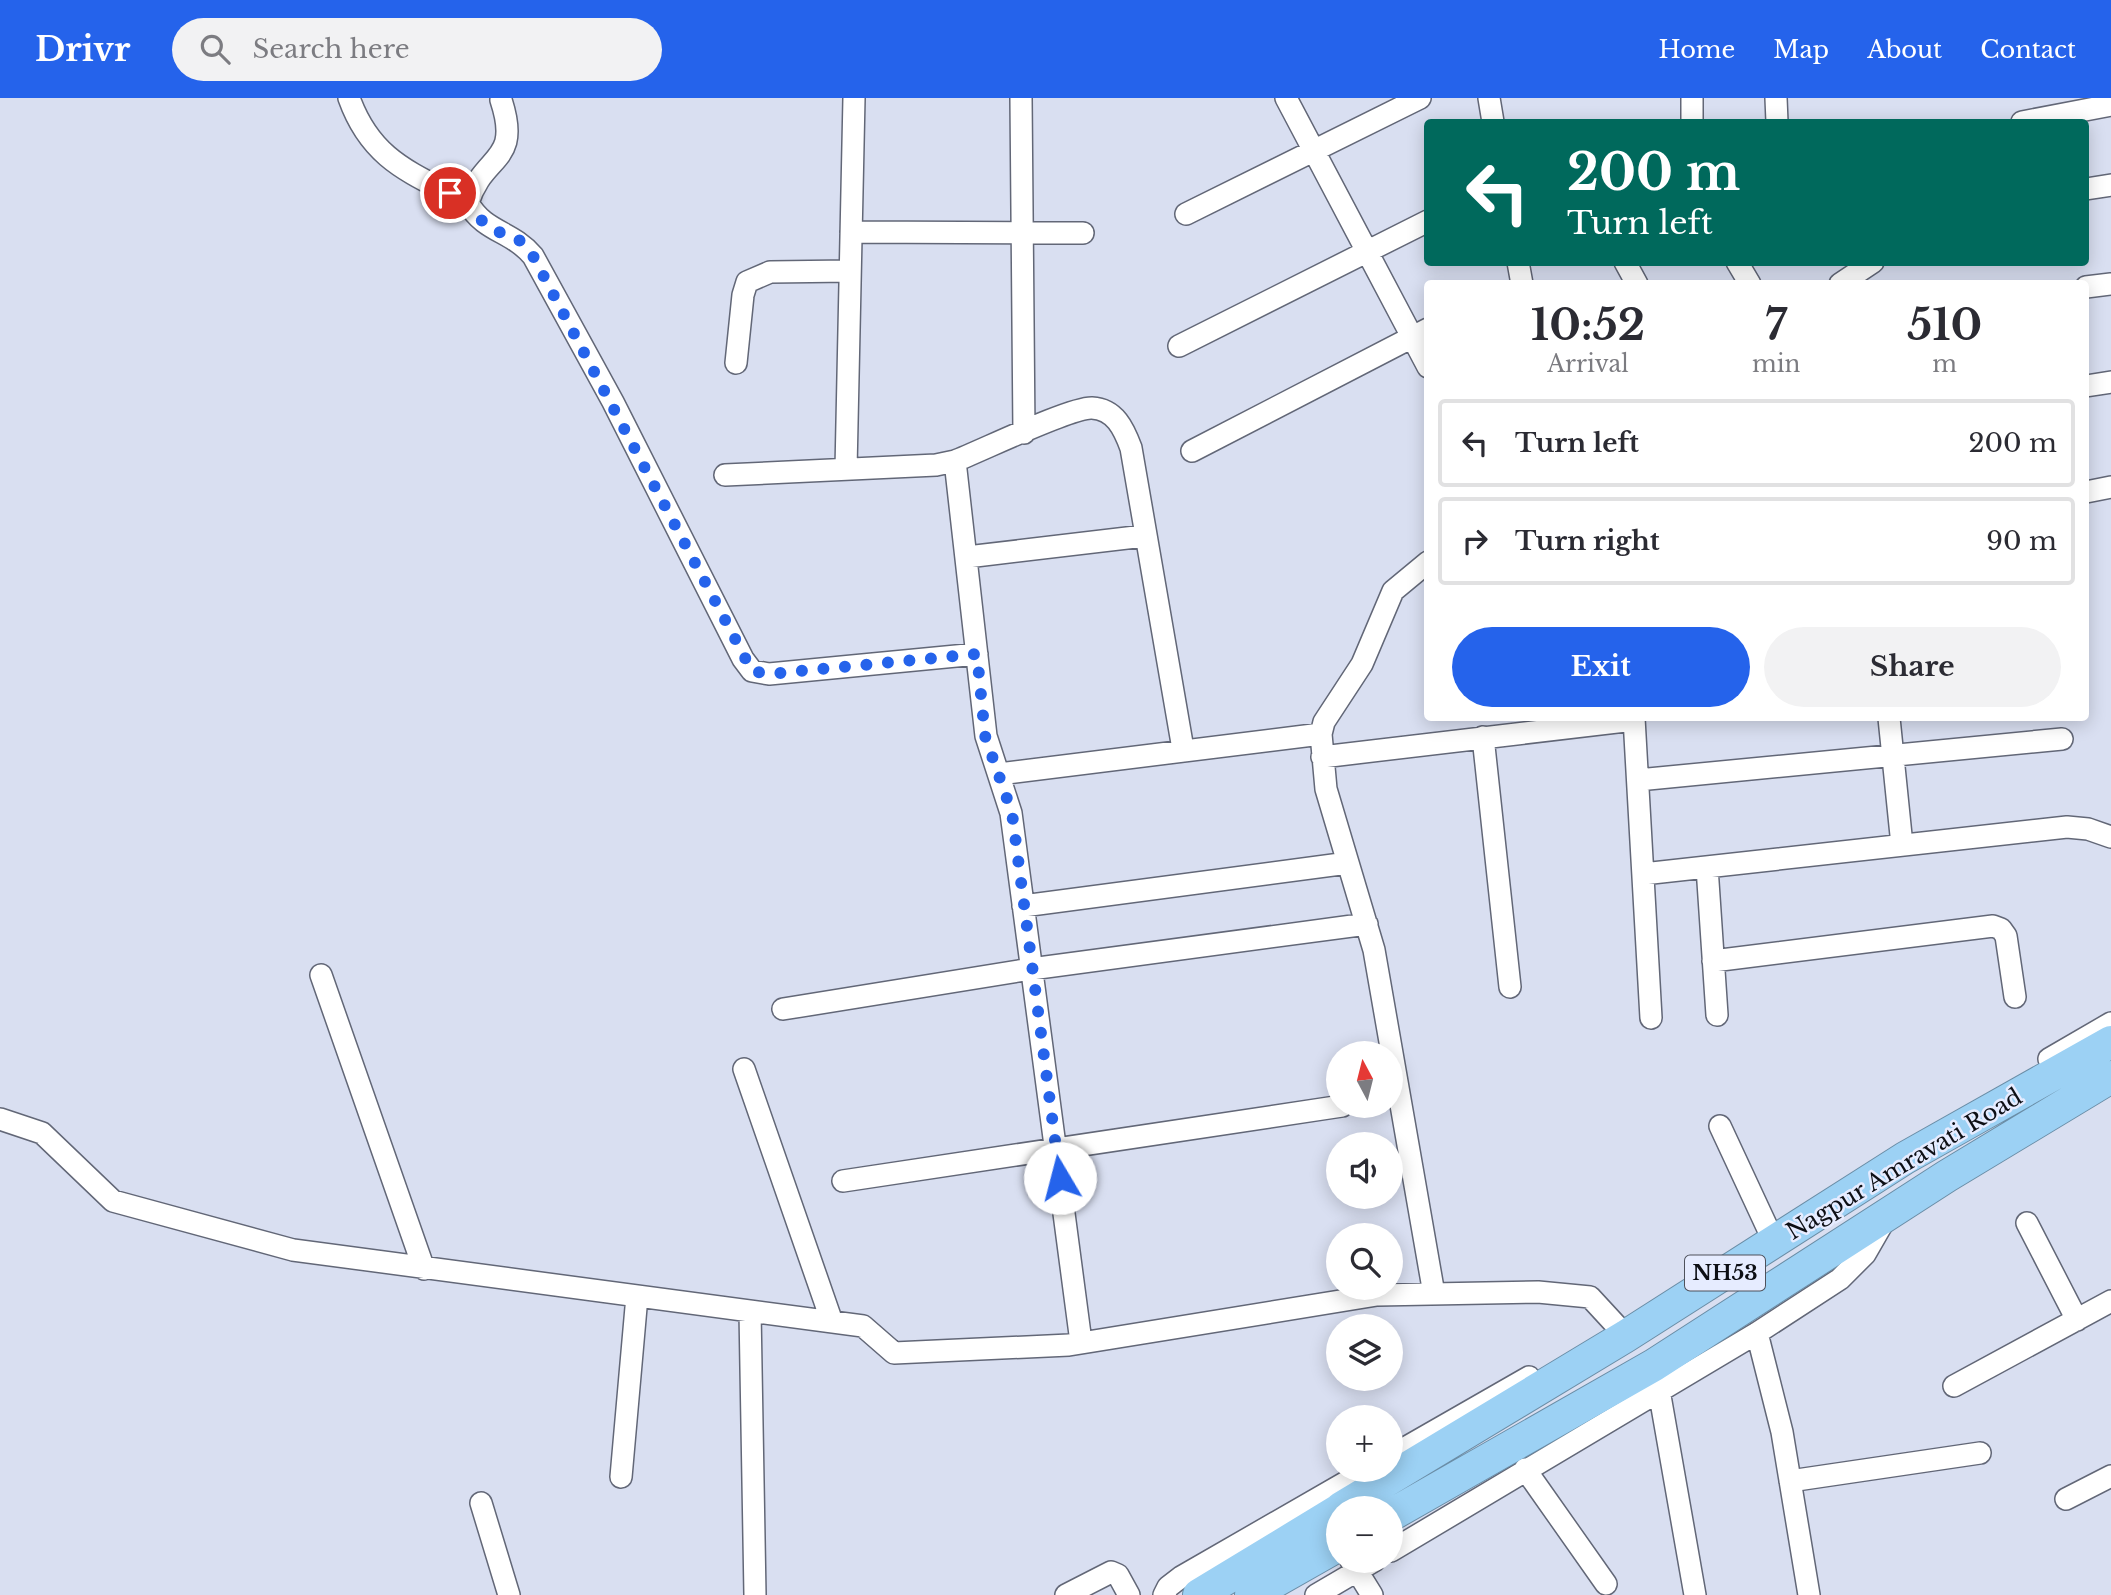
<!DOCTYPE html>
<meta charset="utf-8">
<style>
body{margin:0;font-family:"Libre Baskerville",serif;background:#f2f2f3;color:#2b2b33;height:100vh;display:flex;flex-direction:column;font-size:26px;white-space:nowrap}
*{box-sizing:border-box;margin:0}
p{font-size:23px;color:#7c7c81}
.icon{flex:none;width:38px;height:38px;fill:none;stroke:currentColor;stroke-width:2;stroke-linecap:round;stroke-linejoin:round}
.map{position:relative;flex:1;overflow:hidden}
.panel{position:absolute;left:1424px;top:182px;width:665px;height:441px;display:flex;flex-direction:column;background:#fff;border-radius:7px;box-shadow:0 4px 18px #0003}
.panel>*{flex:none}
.top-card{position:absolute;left:1424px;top:21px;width:665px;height:147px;border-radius:7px;box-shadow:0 4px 18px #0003;background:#00695c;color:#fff;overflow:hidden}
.needle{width:46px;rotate:353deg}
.tools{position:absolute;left:1326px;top:943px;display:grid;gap:14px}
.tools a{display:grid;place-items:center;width:77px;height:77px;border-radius:50%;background:#fff;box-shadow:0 4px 18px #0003;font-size:35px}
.pin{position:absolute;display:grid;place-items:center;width:60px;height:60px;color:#fff;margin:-30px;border:4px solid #fff;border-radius:50%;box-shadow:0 2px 7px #0007}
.me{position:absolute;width:77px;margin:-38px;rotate:352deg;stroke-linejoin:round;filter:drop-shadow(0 0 5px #0008)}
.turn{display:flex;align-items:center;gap:24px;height:147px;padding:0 28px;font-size:32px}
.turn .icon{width:91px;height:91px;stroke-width:2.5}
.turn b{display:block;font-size:49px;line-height:60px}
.eta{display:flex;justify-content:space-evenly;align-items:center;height:119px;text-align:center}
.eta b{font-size:42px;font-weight:700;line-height:49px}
.button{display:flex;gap:14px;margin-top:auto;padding:14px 28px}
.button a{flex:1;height:80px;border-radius:42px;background:#2563eb;color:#fff;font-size:28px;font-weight:700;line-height:80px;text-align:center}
.button a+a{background:#f2f2f3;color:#2b2b33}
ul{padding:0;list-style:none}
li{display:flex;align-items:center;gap:21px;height:88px;margin:0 14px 10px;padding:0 14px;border:4px solid #e1e1e2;border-radius:7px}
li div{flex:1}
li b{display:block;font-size:26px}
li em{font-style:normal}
header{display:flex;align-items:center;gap:42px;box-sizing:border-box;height:98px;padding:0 35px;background:#2563eb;color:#fff}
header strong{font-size:33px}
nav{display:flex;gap:38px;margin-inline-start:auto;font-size:24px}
.search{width:490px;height:63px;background:#f2f2f3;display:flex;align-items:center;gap:18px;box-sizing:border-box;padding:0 24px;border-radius:38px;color:#7c7c81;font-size:26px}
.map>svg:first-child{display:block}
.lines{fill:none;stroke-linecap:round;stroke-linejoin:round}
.minor-casing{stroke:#626777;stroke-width:24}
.highway-casing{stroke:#6a8da6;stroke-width:34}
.minor{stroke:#fff;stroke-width:21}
.highway{stroke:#9cd1f4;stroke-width:32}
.route{stroke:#2563eb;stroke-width:12;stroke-dasharray:0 21.6}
.labels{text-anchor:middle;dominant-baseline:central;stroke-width:5;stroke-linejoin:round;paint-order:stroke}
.shield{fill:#e6ecff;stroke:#4e515b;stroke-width:2}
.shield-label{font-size:21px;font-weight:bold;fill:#0d0f15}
.street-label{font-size:23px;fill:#0d0f15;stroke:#e6ecff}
</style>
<header>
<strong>Drivr</strong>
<div class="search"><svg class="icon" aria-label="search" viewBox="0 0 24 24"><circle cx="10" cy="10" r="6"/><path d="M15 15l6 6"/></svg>Search here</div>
<nav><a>Home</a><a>Map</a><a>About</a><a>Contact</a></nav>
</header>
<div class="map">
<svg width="2111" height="1497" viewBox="0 0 2111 1497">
<rect width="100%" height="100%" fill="#d9dff1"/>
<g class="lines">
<!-- minor casing -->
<g class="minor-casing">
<path id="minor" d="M349 0C372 64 413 75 468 105
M1021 0 1024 335
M1286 0 1428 269
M1489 0 1493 24
M1776 0 1777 24
M501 2C522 66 483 55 468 105 485 135 511 132 533 158L613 304 743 561 752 573 769 576 977 556
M1692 24V0
M2022 24 2111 7
M2086 91 2111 87
M1186 116 1420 0
M851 134 1083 135
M1518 164 1522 186
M1625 164 1637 186
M1737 164 1750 186
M1840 186 1873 164
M2086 189 2111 186
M1179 248 1428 123
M736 265 743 197 747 184 770 174 850 173
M2086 288 2111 284
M1192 353 1428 231
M955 363 986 638 1011 715 1081 1244
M846 371 854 0
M725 377 936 367 955 363C981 353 1071 309 1092 310 1115 311 1124 331 1131 350L1183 651
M2086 394 2111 389
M967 459 1144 438
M1428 464 1393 493 1362 566 1324 624 1321 636 1326 691 1374 852 1434 1196
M1634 620 1651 920
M1889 620 1902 747
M1483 639 1510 889
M1322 659 1634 622
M999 676 1321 636
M1638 682 2062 641
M1707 769 1717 917
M1643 776 2067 729 2088 731 2111 739
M1023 808 1348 765
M1713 863 1993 828 2001 831 2006 838 2015 899
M321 877 424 1171
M783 911 1031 871 1367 826
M2049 961 2111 925
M744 971 832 1224
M0 1021 42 1035 113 1103 293 1152 863 1228 894 1255 1069 1247 1377 1197 1538 1194 1590 1199 1626 1238
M1720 1028 1774 1144
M843 1083 1342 1008
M2027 1125 2077 1222
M750 1213 755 1497
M1757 1235 1782 1334 1809 1497
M1954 1288 2111 1203
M1659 1292 1695 1497
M1391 1358 1529 1279
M1525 1371 1606 1486
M621 1379 637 1198
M1790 1383 1980 1355
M2066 1401 2111 1378
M481 1405 509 1497
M1391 1453 1757 1235 1840 1181 1865 1156 1884 1123
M1351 1463 1372 1497
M1066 1497 1111 1474 1118 1477 1129 1497
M1164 1497 1168 1489 1181 1479 1367 1372
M1316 1497 1374 1463"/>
</g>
<!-- highway casing -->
<g class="highway-casing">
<path id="highway" d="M1341 1410 1626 1238 1905 1060 2111 944
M1391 1417 1654 1267 1947 1078 2111 979
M1199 1497 1339 1412
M1251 1497 1339 1447"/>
</g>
<!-- minor -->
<use href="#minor" class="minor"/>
<!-- highway -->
<use href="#highway" class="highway"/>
</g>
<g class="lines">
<!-- route -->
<path class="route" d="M450 95 468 105 476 118 494 132 519 142 533 158 752 573 769 576 977 556 985 638 1012 715 1060 1080"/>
</g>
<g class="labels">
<!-- shield labels -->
<rect class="shield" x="1685" y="1157.5" width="80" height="35" rx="5"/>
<g class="shield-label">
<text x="1725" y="1175">NH53</text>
</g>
<!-- street labels -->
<g class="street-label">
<text transform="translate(1904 1066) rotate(-31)">Nagpur Amravati Road</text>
</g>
</g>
</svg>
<div class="tools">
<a><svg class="needle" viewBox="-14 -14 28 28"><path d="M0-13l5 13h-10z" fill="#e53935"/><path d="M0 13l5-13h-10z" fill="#7c7c81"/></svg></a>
<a><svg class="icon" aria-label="sound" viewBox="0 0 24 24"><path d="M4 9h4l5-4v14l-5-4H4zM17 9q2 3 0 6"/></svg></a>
<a><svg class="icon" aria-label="search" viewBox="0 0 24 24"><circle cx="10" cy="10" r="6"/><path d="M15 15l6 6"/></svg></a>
<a><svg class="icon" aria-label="layers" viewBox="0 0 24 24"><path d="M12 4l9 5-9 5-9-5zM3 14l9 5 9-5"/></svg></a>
<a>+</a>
<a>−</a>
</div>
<div class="pin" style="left:450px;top:95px;background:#d93025"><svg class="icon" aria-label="arrive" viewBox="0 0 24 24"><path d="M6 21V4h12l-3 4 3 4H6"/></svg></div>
<svg class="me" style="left:1060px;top:1080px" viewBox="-20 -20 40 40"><circle r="19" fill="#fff"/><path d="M0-13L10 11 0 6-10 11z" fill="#2563eb"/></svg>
<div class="top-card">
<div class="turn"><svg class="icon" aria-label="left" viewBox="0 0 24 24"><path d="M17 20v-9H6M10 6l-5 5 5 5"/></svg><div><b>200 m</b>Turn left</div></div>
</div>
<section class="panel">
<div class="eta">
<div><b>10:52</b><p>Arrival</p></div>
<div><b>7</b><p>min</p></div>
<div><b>510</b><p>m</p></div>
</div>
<ul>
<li><svg class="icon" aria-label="left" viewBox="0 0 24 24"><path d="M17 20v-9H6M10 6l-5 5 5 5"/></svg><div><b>Turn left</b></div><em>200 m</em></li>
<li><svg class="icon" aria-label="right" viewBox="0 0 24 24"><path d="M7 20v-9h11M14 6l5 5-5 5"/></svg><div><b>Turn right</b></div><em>90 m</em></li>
</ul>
<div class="button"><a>Exit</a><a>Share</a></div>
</section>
</div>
